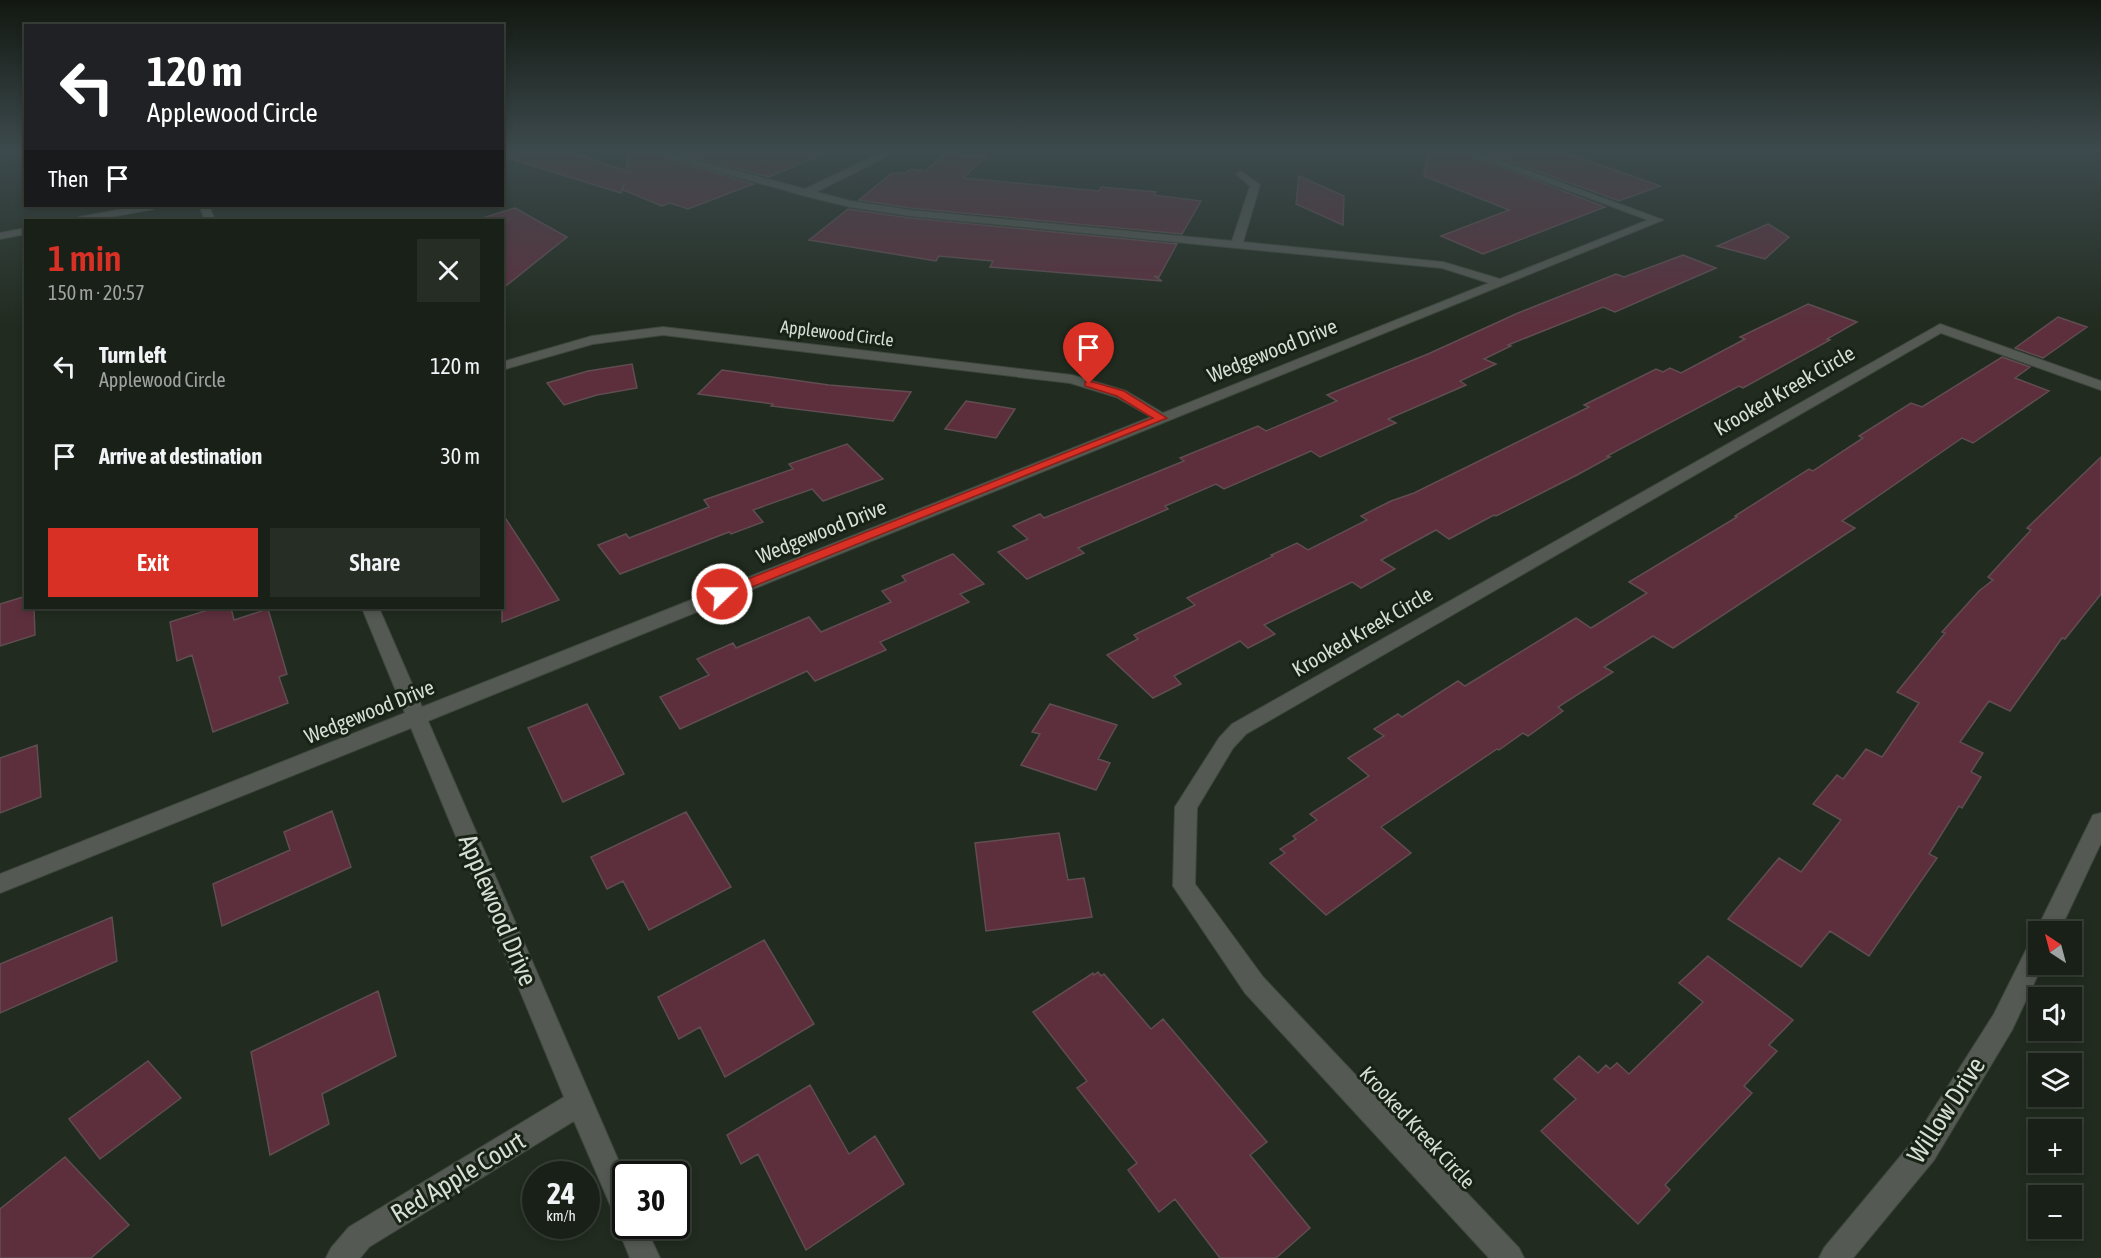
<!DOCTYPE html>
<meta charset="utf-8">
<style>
body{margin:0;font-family:"Asap Condensed",sans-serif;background:#262d24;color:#f1f3f6;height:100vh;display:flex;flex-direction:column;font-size:22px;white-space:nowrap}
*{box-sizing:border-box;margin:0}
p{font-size:20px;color:#9fa3a1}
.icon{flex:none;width:33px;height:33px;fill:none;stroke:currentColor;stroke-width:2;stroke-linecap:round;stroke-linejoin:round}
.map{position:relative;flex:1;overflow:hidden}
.drawer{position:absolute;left:24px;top:219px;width:480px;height:390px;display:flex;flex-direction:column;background:#192017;border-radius:0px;box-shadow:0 3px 9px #0003,0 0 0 2px #373e36}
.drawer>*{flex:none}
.banner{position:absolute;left:24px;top:24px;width:480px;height:183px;border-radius:0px;box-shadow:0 3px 9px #0003,0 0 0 2px #373e36;background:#202124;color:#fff;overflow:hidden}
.needle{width:39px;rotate:324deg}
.buttons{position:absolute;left:2028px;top:921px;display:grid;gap:12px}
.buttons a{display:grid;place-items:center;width:54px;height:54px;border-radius:0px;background:#192017;box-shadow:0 3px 9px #0003,0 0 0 2px #373e36;font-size:30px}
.speed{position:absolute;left:522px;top:1161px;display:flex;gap:12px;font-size:30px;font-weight:700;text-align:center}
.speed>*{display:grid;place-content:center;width:78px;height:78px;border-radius:50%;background:#192017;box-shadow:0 3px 9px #0003,0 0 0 2px #373e36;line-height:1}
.speed small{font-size:15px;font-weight:400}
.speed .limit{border:3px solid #111;border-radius:9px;background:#fff;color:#111}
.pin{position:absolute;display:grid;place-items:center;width:51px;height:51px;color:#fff;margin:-62px -26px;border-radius:50% 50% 50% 0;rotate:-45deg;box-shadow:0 0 6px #0007}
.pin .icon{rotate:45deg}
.me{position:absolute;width:66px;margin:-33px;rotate:68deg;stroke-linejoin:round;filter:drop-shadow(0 0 4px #0008)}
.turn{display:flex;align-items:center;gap:21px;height:126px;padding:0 24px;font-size:27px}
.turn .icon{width:78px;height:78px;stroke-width:2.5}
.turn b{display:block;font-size:42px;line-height:51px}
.then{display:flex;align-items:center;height:57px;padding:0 24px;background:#0003;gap:12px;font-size:22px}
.round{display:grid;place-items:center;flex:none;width:63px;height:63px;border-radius:0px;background:#262d24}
.headline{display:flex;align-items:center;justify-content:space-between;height:102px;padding:0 24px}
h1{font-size:36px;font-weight:600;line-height:45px;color:#d93025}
.cta{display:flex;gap:12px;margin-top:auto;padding:12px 24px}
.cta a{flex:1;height:69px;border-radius:0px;background:#d93025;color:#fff;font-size:24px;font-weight:600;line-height:69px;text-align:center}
.cta a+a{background:#262d24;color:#f1f3f6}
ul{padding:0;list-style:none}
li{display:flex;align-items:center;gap:18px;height:90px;padding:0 24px}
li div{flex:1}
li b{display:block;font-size:22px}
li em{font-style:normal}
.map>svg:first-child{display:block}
.building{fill:#5d2f3d;stroke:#604d52;stroke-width:1.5}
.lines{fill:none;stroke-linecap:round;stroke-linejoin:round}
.minor-casing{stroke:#3e483c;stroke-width:2}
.minor{fill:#545953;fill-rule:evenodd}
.route{fill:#d93025;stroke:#8d1f18;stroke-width:1.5}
.labels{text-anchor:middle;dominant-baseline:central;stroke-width:6;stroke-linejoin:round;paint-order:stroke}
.far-street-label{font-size:18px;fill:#d7ded5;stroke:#182215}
.street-label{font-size:21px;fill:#d7ded5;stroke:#182215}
.near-street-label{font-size:26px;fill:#d7ded5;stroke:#182215}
</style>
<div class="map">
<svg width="2101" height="1258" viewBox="0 0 2101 1258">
<rect width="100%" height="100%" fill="#212b1f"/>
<!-- building -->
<path class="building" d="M506 151H568L626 171 628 151H644L753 184 688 209 670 203 662 206 623 190 624 184 621 193 505 157Z
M671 151H830L769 177Z
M1428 151H1460L1605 207 1483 254 1441 236 1509 210 1424 176Z
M1482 151H1561L1660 186 1619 201Z
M947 152 986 157 963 178 1099 191 1101 187 1156 192 1154 195 1201 201 1182 234 910 208 859 200 892 173H905L911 169 925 171Z
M1299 176 1344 196 1343 225 1296 204Z
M515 208 567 237 502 289V220H487L482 218Z
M848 209 910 218 1177 244 1159 277 1154 276 1162 281 990 267 993 261 939 256 936 261 809 240Z
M1768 224 1789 237 1765 259 1717 246Z
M1683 255 1716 268 1615 312 1603 307 1508 345 1511 346 1484 359 1496 364 1460 381 1466 385 1388 419 1396 423 1320 457 1311 451 1224 489 1216 484 1165 506 1168 509 1078 548 1084 553 1027 579 998 552 1028 539 1013 526 1040 514 1044 518 1184 461 1180 458 1258 426 1266 431 1337 401 1327 395 1428 354 1518 313 1616 274 1624 277Z
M1808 304 1857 322 1827 339 1830 340 1743 388 1739 386 1607 456 1610 457 1577 475 1496 516 1494 515 1449 539 1436 530 1381 560 1395 569 1361 588 1352 582 1264 625 1275 634 1248 648 1240 641 1174 676 1181 684 1153 698 1107 655 1138 639 1134 635 1195 605 1187 598 1273 556 1271 555 1297 543 1308 550 1367 520 1361 516 1391 501 1414 493 1589 407 1584 405 1656 369 1663 372 1670 368 1681 373 1745 339 1740 337Z
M2058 317 2087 327 2043 358 2015 348Z
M2002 357 2030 367 2015 378 2049 391 1973 443 1962 438 1842 521 1855 528 1673 648 1653 636 1604 667 1613 672 1558 707 1563 711 1528 736 1523 733 1499 750 1497 749 1381 827 1411 853 1326 915 1270 863 1285 853 1280 849 1296 839 1293 836 1317 820 1310 814 1369 776 1348 758 1384 736 1374 729 1398 714 1402 717 1458 681 1465 686 1576 618 1591 628 1647 593 1629 582 1737 517 1735 516 1809 469 1813 471 1863 438 1859 436 1911 403 1922 407Z
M632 364 637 388 597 395 564 405 547 383 588 371Z
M722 370 829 385 911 392 893 421 771 406 773 404 698 394Z
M966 401 1015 409 996 438 945 429Z
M847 444 883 479 823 501 812 489 753 510 763 522 731 534 729 532 620 574 598 545 626 534 629 538 709 507 704 500 793 469 789 464Z
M2101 457V594L2065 639 2062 638 2010 711 1989 701 1960 742 1983 753 1971 772 1981 777 1962 808 1959 806 1929 854 1937 858 1869 956 1830 931 1801 967 1728 919 1779 858 1801 872 1841 820 1813 804 1837 775 1843 779 1866 749 1882 757 1919 703 1897 692 1945 633 1942 632 1979 591 1993 580 1988 577 2031 530 2027 528Z
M502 513 559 600 502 622Z
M953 554 984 584 960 594 969 602 880 642 886 650 815 681 807 671 680 729 660 697 709 675 697 659 733 643 736 648 809 617 821 632 891 602 882 591 906 581 902 576Z
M26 596V608H34L35 635 0 646V604Z
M214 608H231L234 620 268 609 287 674 279 677 288 703 213 732 192 655 177 661 170 622Z
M587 704 624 774 563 802 528 728Z
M1050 704 1117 725 1098 759 1110 763 1096 790 1021 765 1040 734 1032 732Z
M37 745 41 797 0 813V758Z
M332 811 351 867 222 926 213 884 290 850 284 832Z
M686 812 731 887 649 930 623 881 607 889 591 857Z
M1059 833 1068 880 1084 878 1092 917 986 931 975 843Z
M112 917 117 961 0 1013V964Z
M764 940 814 1024 725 1077 700 1027 679 1039 658 997Z
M1708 956 1793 1020 1769 1045 1777 1051 1744 1086 1752 1093 1665 1185 1670 1190 1638 1224 1541 1131 1576 1099 1554 1079 1579 1056 1598 1073 1606 1065 1610 1069 1617 1063 1629 1074 1703 1002 1679 983Z
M1098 972 1101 976 1104 974 1151 1029 1163 1019 1267 1142 1250 1155 1310 1228 1276 1258H1220L1175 1199 1159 1212 1128 1170 1137 1163 1077 1088 1087 1081 1033 1012 1093 973 1094 975Z
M378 991 396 1056 322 1094 329 1124 270 1155 251 1052Z
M148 1061 181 1098 100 1159 69 1119Z
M810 1085 849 1154 875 1136 904 1184 806 1250 758 1154 741 1164 727 1135Z
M65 1157 129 1225 91 1258H0V1209Z"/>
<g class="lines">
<!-- minor casing -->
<g class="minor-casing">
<path id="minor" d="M646 151H662L805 189 885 151H898L816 192 851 201 910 210 1232 241 1250 186 1236 174 1241 171 1260 185 1243 242 1443 262 1500 279 1648 220 1462 151H1476L1663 220 428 721 626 1178V1226H645L660 1258H630L617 1226 618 1223 574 1121 369 1247 360 1258H326L331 1248 349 1227 564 1097 411 728 0 893V874L405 713 362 608H379L422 707 1151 417 1116 397 1070 383 663 335 593 344 502 370V362L592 336 663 327 1072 375 1126 391 1163 413 1489 283 1442 268 910 216 850 207 805 196Z
M140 206H159L154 209 94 220H74L79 217Z
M199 206H209L215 220H205Z
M26 228V234L0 239V233Z
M1940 324 2101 381V390L1941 333 1246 734 1233 748 1197 808 1195 884 1263 977 1519 1248 1524 1258H1489L1245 993 1173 886 1175 807 1219 738 1232 724Z
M2101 813V843L2059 932H2038V939L2035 932 2039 925 2093 815Z
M2038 939V964H2043L2012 1030 1934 1160 1853 1258H1819L1824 1248 1914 1140 1994 1014 2030 942Z"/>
</g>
<!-- minor -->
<use href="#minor" class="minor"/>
</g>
<!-- sky -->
<linearGradient id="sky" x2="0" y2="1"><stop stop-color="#121811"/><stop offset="0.46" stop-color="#3d4a4d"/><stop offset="1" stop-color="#3d4a4d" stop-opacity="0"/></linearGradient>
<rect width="2101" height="327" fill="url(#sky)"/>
<!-- route -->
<path class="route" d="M1089 381 1124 391 1167 418 727 597H718L716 594 718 591 1153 418 1117 396 1085 386V382Z"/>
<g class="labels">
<!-- far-street labels -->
<g class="far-street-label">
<text transform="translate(837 333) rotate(7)">Applewood Circle</text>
</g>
<!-- street labels -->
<g class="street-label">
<text transform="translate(1272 350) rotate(-22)">Wedgewood Drive</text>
<text transform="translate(1784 390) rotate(-30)">Krooked Kreek Circle</text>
<text transform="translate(821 531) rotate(-22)">Wedgewood Drive</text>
<text transform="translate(1362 631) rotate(-30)">Krooked Kreek Circle</text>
<text transform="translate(369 711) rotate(-22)">Wedgewood Drive</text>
<text transform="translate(1418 1127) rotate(47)">Krooked Kreek Circle</text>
</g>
<!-- near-street labels -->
<g class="near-street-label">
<text transform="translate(498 910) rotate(67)">Applewood Drive</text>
<text transform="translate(1946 1110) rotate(-57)">Willow Drive</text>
<text transform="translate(458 1177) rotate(-31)">Red Apple Court</text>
</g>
</g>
</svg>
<div class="buttons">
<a><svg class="needle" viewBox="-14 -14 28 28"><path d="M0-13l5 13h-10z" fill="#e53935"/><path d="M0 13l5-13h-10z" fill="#9fa3a1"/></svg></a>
<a><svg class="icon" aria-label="sound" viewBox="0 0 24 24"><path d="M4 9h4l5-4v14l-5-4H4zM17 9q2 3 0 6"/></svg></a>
<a><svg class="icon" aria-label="layers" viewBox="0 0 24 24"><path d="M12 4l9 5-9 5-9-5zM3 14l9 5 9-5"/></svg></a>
<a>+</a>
<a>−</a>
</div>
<div class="speed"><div>24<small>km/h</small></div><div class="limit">30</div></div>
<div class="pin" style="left:1089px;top:384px;background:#d93025"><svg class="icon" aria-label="arrive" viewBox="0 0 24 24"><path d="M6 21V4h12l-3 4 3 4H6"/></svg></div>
<svg class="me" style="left:722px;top:594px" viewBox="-20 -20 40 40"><circle r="17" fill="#d93025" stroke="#fff" stroke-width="3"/><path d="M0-11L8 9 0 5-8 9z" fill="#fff"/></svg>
<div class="banner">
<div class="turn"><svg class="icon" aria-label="left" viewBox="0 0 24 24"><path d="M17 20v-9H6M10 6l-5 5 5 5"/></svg><div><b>120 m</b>Applewood Circle</div></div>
<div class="then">Then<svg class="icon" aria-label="arrive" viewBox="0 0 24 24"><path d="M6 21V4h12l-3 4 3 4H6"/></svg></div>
</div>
<section class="drawer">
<div class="headline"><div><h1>1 min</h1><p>150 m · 20:57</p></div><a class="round"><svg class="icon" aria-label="close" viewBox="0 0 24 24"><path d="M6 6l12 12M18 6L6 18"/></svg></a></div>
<ul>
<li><svg class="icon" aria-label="left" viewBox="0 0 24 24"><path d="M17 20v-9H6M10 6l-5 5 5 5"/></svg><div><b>Turn left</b><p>Applewood Circle</p></div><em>120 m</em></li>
<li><svg class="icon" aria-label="arrive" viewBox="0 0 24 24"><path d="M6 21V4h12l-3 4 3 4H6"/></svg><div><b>Arrive at destination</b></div><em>30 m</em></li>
</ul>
<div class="cta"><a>Exit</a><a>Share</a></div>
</section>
</div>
